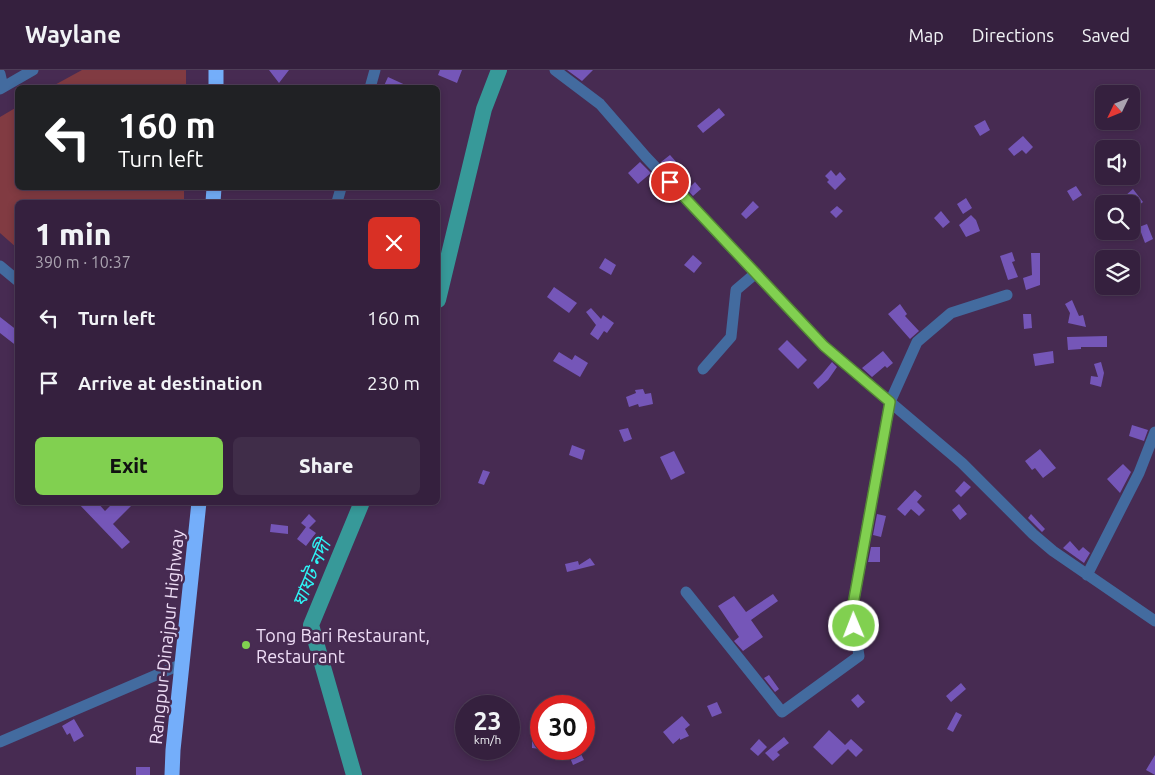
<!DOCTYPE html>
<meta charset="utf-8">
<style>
body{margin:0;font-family:Ubuntu,"Noto Sans Bengali",sans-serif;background:#402d49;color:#f1f3f6;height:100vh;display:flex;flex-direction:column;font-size:19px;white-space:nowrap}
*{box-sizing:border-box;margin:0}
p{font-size:16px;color:#aaa3b0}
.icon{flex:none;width:28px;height:28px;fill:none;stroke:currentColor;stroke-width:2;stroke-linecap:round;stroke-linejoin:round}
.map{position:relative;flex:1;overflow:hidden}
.details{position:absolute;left:15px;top:130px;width:425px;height:305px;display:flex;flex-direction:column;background:#35203e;border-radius:8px;box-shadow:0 2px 8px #0003,0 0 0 1px #4f3e58}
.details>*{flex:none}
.hud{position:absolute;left:15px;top:15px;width:425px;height:105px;border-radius:8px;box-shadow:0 2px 8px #0003,0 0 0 1px #4f3e58;background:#202124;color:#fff;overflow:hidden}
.needle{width:32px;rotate:227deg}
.buttons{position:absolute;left:1095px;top:15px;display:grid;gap:10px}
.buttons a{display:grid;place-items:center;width:45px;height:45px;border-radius:8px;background:#35203e;box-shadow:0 2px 8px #0003,0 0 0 1px #4f3e58;font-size:25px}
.speed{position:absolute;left:455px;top:625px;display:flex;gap:10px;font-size:25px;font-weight:700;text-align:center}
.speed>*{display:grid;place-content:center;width:65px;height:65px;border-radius:50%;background:#35203e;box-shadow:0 2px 8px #0003,0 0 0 1px #4f3e58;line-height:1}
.speed small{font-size:12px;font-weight:400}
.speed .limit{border:8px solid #d22;background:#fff;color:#111}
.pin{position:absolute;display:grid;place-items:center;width:42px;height:42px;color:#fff;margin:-21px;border:2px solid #fff;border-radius:50%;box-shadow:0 1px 5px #0007}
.me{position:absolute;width:55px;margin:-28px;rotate:359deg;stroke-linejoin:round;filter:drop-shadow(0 0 4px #0008)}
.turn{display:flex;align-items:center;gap:18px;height:105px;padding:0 20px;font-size:22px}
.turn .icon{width:65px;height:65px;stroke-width:2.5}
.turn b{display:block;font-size:35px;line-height:42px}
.round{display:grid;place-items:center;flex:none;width:52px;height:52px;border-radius:8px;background:#402d49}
.overview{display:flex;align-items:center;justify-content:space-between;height:85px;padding:0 20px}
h1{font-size:30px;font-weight:800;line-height:38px}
.button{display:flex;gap:10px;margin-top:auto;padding:10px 20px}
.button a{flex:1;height:58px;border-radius:8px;background:#81d050;color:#111;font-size:20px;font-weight:800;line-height:58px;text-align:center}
.button a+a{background:#402d49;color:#f1f3f6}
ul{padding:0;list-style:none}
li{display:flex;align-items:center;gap:15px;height:65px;padding:0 20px}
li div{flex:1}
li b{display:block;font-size:19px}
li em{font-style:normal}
header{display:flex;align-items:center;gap:30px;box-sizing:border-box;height:70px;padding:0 25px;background:#35203e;border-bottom:1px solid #4f3e58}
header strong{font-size:24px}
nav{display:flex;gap:28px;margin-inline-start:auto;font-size:18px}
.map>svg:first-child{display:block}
.green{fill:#813b42}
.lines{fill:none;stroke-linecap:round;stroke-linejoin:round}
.river{stroke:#379999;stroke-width:16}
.building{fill:#7556b8}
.minor{stroke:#436b9f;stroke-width:11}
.highway{stroke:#74aefa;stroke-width:15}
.route-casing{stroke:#548734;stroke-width:12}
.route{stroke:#81d050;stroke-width:9}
.poi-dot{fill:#81d050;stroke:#472b52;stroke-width:2}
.labels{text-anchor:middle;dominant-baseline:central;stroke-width:5;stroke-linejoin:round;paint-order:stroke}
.poi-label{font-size:18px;fill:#efdef7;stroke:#472b52;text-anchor:start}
.street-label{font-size:18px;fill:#efdef7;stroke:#472b52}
.water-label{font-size:19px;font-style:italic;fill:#2ef4f5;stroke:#472b52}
</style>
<header>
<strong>Waylane</strong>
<nav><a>Map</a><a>Directions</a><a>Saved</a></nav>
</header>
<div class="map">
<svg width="1155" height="705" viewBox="0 0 1155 705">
<rect width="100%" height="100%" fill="#472b52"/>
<!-- green -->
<path class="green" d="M82 0H186V17H51Z
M17 37 18 118H184V132H18L17 178 0 163V47Z"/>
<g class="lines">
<!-- river -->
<path class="river" d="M438 230 484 39 499 0
M354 705 311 555 362 432"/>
</g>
<!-- building -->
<path class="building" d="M269 0H289L279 13Z
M440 0H462L457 13 438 5Z
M567 0H593L582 11Z
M388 7 412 18H383Z
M719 38 725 45 703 63 697 56Z
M985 50 990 60 980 66 974 56Z
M1023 66 1033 77 1026 84 1022 80 1014 86 1008 79Z
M670 85 679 95 671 102 661 92Z
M640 92 651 103 638 114 628 103Z
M831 100 836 106 840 102 846 109 835 120 827 112 829 110 825 106Z
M687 111 691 116 695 112 701 119 693 126 682 114Z
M1076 116 1082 125 1073 131 1067 121Z
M1133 119 1143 132 1135 138 1125 126Z
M966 128 972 138 963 144 957 134Z
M753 131 759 137 746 149 741 144Z
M837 136 843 141 836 148 830 142Z
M941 141 950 152 943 158 934 148Z
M971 145 976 150 980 161 966 167 959 155Z
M1147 154 1153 169 1145 173 1139 157Z
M1012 182 1015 191 1012 192 1018 207 1008 210 1000 186Z
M1031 183H1040V215L1026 220 1023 208 1032 205Z
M693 185 702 193 694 203 684 195Z
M605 188 616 195 611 205 599 198Z
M554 217 577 233 569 243 547 227Z
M1072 230 1079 246 1083 245 1086 257 1068 253 1070 243 1065 234Z
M900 234 907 244 905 246 919 261 910 269 888 244Z
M591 238 601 249 603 245 614 253 607 263 604 261 598 270 590 264 596 255 586 242Z
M1023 244H1031L1032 258 1024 259Z
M0 247 18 261V277L0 263Z
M1107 266V277H1081V279L1068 280 1067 267Z
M787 270 807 290 798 299 778 279Z
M883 281 893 293 887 298 885 296 872 307 862 298Z
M1053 281 1054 293 1035 296 1033 284Z
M559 282 572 290 575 285 588 293 580 307 553 291Z
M832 292 837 297 828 310 818 319 813 313 822 304Z
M1101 292 1104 303 1101 317 1090 314 1091 306 1098 307 1094 294Z
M643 319 645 324 651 323 653 334 639 337 638 334 629 337 626 327 636 323 635 320Z
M1132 355 1148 360 1144 371 1129 366Z
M628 358 632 369 624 372 619 360Z
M572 375 585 380 582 390 569 385Z
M1040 379 1056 398 1043 408 1035 398 1032 400 1025 391Z
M674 381 685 403 671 410 660 387Z
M1123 394 1131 402 1120 423 1107 409Z
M483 400 490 402 484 415 478 413Z
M964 411 971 417 961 427 955 421Z
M915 420 922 426 917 432 925 440 919 446 911 439 905 446 897 439Z
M77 432H97L105 441 114 432H135L113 454 130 472 122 479Z
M959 434 967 444 960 450 952 440Z
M309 444 316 451 309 458 316 463 306 476 297 469 306 457 301 453Z
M877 444 886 446 881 467 873 465Z
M1031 444 1045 459 1042 462 1028 448Z
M271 454 288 456V464L270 462Z
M1070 471 1079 481 1083 477 1090 483 1084 493 1063 478Z
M871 477H880V492H868Z
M590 488 595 495 567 502 565 494 578 491 579 495Z
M773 524 778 531 751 550 763 567 743 581 734 571 739 567 718 536 734 526 746 542Z
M769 605 779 619 775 622 764 608Z
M961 613 966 619 951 632 946 626Z
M858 624 865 632 858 638 851 630Z
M717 632 722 643 712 647 707 636Z
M956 642 962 645 953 662 947 659Z
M682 646 690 655 685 659 689 666 680 670V668L673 674 663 662Z
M74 649 84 666 74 672 70 663 67 665 62 656Z
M829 660 845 675 851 669 863 680 856 687 848 679 832 695 813 677Z
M784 667 789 673 777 682 780 685 773 691 765 683Z
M532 668H541V679L532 678Z
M759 669 767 677 758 686 750 679Z
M576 679 578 683 580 682 584 690 573 695 568 683Z
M1155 685V705L1146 700Z
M136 697H150V705H136Z"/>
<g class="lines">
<!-- minor -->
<path class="minor" d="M555 0 600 34 646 87 824 276 962 393 1033 464 1053 481 1155 551
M0 4 3 17
M370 18 375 0
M0 19 33 0
M337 132 341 118
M0 196 18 211
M703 299 731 267 736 220 756 203
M1087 505 1139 403 1155 362
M686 522 782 642 859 586 852 540 890 332 917 272 951 243 1007 225
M0 672 182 594"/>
<!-- highway -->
<path class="highway" d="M216 18V0
M213 132 214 118
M172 705 173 680 199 432"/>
</g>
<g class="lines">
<!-- route casing -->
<g class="route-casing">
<path id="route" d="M670 112 824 276 890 332 852 540 854 556"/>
</g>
<!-- route -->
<use href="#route" class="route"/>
</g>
<!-- markers -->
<circle class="poi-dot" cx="246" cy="575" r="5"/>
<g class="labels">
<!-- poi labels -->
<g class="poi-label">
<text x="256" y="565">Tong Bari Restaurant,<tspan x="256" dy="21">Restaurant</tspan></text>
</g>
<!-- street labels -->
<g class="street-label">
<text transform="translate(166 567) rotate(-84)">Rangpur-Dinajpur Highway</text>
</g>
<!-- water labels -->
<g class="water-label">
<text transform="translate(311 503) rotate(-67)">ঘাঘট নদী</text>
</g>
</g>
</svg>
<div class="buttons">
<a><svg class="needle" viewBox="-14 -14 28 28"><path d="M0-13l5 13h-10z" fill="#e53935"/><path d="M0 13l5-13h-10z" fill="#aaa3b0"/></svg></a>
<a><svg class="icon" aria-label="sound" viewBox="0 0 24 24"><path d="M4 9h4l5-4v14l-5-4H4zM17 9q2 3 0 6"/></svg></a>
<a><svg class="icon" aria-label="search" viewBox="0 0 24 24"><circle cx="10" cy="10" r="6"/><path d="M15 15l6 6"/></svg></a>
<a><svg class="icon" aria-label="layers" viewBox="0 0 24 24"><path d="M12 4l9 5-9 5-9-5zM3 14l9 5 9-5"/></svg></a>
</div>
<div class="speed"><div>23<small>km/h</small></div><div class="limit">30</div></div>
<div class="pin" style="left:670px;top:112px;background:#d93025"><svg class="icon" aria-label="arrive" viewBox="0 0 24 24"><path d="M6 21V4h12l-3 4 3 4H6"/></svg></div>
<svg class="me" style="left:854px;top:556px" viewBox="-20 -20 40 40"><circle r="17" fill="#81d050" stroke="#fff" stroke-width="3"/><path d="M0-11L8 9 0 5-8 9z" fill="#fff"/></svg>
<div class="hud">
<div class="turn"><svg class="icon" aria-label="left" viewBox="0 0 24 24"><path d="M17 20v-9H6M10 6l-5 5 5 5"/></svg><div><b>160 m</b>Turn left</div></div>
</div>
<section class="details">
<div class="overview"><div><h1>1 min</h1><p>390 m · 10:37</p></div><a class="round" style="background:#d93025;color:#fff"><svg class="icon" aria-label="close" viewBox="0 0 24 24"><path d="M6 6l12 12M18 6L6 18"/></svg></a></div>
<ul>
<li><svg class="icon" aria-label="left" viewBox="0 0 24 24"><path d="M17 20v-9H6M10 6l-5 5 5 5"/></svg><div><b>Turn left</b></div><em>160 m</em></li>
<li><svg class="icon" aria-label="arrive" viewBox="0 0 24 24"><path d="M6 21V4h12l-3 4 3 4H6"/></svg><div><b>Arrive at destination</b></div><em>230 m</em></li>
</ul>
<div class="button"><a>Exit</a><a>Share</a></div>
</section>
</div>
